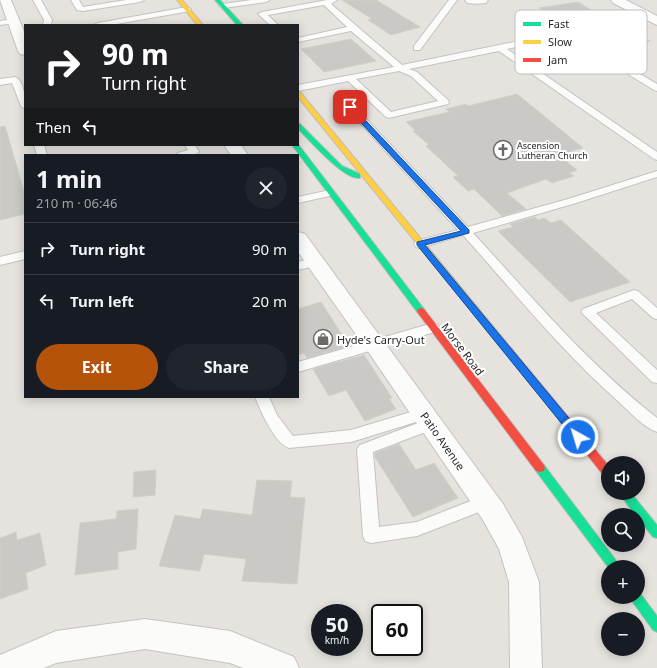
<!DOCTYPE html>
<meta charset="utf-8">
<style>
body{margin:0;font-family:"Noto Sans",sans-serif;background:#20242c;color:#f1f3f6;height:100vh;display:flex;flex-direction:column;font-size:15px;white-space:nowrap}
*{box-sizing:border-box;margin:0}
p{font-size:13px;color:#9ea1a6}
.icon{flex:none;width:22px;height:22px;fill:none;stroke:currentColor;stroke-width:2;stroke-linecap:round;stroke-linejoin:round}
.map{position:relative;flex:1;overflow:hidden}
.panel{position:absolute;left:24px;top:154px;width:275px;height:244px;display:flex;flex-direction:column;background:#171b24;border-radius:0px;box-shadow:0 2px 10px #0003}
.panel>*{flex:none}
.top-card{position:absolute;left:24px;top:24px;width:275px;height:122px;border-radius:0px;box-shadow:0 2px 10px #0003;background:#202124;color:#fff;overflow:hidden}
.tools{position:absolute;left:601px;top:456px;display:grid;gap:8px}
.tools a{display:grid;place-items:center;width:44px;height:44px;border-radius:50%;background:#171b24;box-shadow:0 2px 10px #0003;font-size:20px}
.speed{position:absolute;left:311px;top:604px;display:flex;gap:8px;font-size:20px;font-weight:700;text-align:center}
.speed>*{display:grid;place-content:center;width:52px;height:52px;border-radius:50%;background:#171b24;box-shadow:0 2px 10px #0003;line-height:1}
.speed small{font-size:10px;font-weight:400}
.speed .limit{border:2px solid #111;border-radius:6px;background:#fff;color:#111}
.pin{position:absolute;display:grid;place-items:center;width:34px;height:34px;color:#fff;margin:-17px;border-radius:8px;box-shadow:0 2px 6px #0006}
.me{position:absolute;width:44px;margin:-22px;rotate:321deg;stroke-linejoin:round;filter:drop-shadow(0 0 3px #0008)}
.turn{display:flex;align-items:center;gap:14px;height:84px;padding:0 12px;font-size:18px}
.turn .icon{width:52px;height:52px;stroke-width:2.5}
.turn b{display:block;font-size:28px;line-height:34px}
.then{display:flex;align-items:center;height:38px;padding:0 12px;background:#0003;gap:8px;font-size:15px}
.round{display:grid;place-items:center;flex:none;width:42px;height:42px;border-radius:21px;background:#20242c}
.summary{display:flex;align-items:center;justify-content:space-between;height:68px;padding:0 12px}
h1{font-size:24px;font-weight:700;line-height:30px}
.primary-button{display:flex;gap:8px;margin-top:auto;padding:8px 12px}
.primary-button a{flex:1;height:46px;border-radius:24px;background:#b45309;color:#fff;font-size:16px;font-weight:700;line-height:46px;text-align:center}
.primary-button a+a{background:#20242c;color:#f1f3f6}
ul{padding:0;list-style:none}
li{display:flex;align-items:center;gap:12px;height:52px;padding:0 12px;border-top:1px solid #363941}
li div{flex:1}
li b{display:block;font-size:15px}
li em{font-style:normal}
.map>svg:first-child{display:block}
.building{fill:#cbc9c5;stroke:#d1cfca}
.lines{fill:none;stroke-linecap:round;stroke-linejoin:round}
.lane-casing{stroke:#c4c2c3;stroke-width:2}
.street-casing{stroke:#c4c2c3;stroke-width:2}
.fast-casing{stroke:#bfbdbc;stroke-width:2}
.slow-casing{stroke:#bfbdbc;stroke-width:2}
.jam-casing{stroke:#bfbdbc;stroke-width:2}
.lane{fill:#fbfbfa;fill-rule:evenodd}
.street{fill:#fbfbfa;fill-rule:evenodd}
.fast{fill:#16e098;fill-rule:evenodd}
.slow{fill:#ffcf43;fill-rule:evenodd}
.jam{fill:#f24e42;fill-rule:evenodd}
.route{fill:#1a73e8;stroke:#114b97}
.labels{text-anchor:middle;dominant-baseline:central;stroke-width:4;stroke-linejoin:round;paint-order:stroke}
.far-poi-label{font-size:9px;fill:#282828;stroke:#fff;text-anchor:start}
.poi-label{font-size:11px;fill:#282828;stroke:#fff;text-anchor:start}
.street-label{font-size:11px;fill:#282828;stroke:#fff}
.key{fill:#fff;stroke:#bebebe;stroke-width:1}
.key-label{font-size:11px;fill:#282828}
</style>
<div class="map">
<svg width="657" height="668" viewBox="0 0 657 668">
<rect width="100%" height="100%" fill="#e6e3de"/>
<!-- building -->
<path class="building" d="M342 0H376L420 27 391 35 368 20 372 19Z
M578 2 597 14 600 13 650 41 612 50 539 8Z
M351 39 376 61 324 72 301 49Z
M517 94 583 148 571 151 577 156 563 159 577 170 569 173 574 176 552 183 546 179 507 193 526 209 502 216 474 189 468 191 453 177 458 176 426 146 429 145 413 131 415 130 406 122 449 112 446 109 466 104 468 106Z
M5 126 25 195V214L0 220V127Z
M535 217 538 220 544 218 551 223 561 220 630 282 570 302 498 231 513 227 510 224Z
M321 302 349 346 307 358 304 353 298 355V309Z
M364 355 392 398 389 399 396 409 365 421 346 390 329 396 313 369Z
M399 444 416 470 434 463 458 498 413 517 375 457V453Z
M156 470 155 495 133 497 134 472Z
M257 480 292 481 290 497 305 498 297 584 242 581 246 559 204 554 200 571 159 566 175 515 200 519 203 509 252 515Z
M138 509 136 549 118 552V569L75 575 80 523 116 519 117 511Z
M16 532 17 540 40 533 46 565 26 573 28 589 0 599V538Z"/>
<g class="lines">
<!-- lane casing -->
<g class="lane-casing">
<path id="lane" d="M33 0H41L52 20 51 25H43L44 20Z
M71 0H79L83 7 126 0H144L140 2 83 11 77 10Z
M251 0H270L266 2 223 8 219 6 223 4Z
M327 0H337L331 4 402 65 567 31 657 84V91L654 90 566 36 507 49 657 152V160L654 159 499 51 409 69 417 72 448 100 449 102 448 104 389 118 386 117 366 98 354 101V106L468 227 568 199 657 171V177L576 203 473 233C532 297 588 364 657 418V432C643 427 630 412 619 402 562 352 514 292 463 235L420 248 416 247 414 244 416 241 458 230 347 109 345 100 346 98 362 94 348 81 298 91V85L394 67 351 31 298 42V38L347 27 324 5 268 15 278 25H270L258 14 262 12ZM399 71 411 76 438 101 391 112 356 79Z
M449 0H457L420 50H414V46Z
M187 7 191 9 190 11 111 25H94L98 23Z
M13 19H16V23L0 25V21Z
M15 77C25 81 25 100 25 109L21 106 12 83 0 85V79Z
M34 145H44L47 155H37Z
M185 145H195L199 152 194 155H176L178 153 188 150Z
M330 190 334 191 335 193 334 195 298 203V197Z
M25 251V259L0 265V257Z
M314 258 318 259 320 262 318 265 298 270V262Z
M634 290 638 291 657 308V319L653 318 632 299 596 313 657 370V383L652 382 581 312 583 309Z
M433 323 438 325 439 328 438 331 298 372V362Z
M255 397H269L277 415 293 436 351 430 424 408 429 410 431 414 429 418 351 442 289 448C274 443 261 411 255 397Z
M431 418 436 420 438 424 436 428 373 452 379 527 417 522 486 495 492 497 494 502 492 507 417 536 371 543 365 541 363 536 357 449 360 445Z"/>
</g>
<!-- street casing -->
<g class="street-casing">
<path id="street" d="M0 0H11L25 34V55L20 54 18 51Z
M465 0H488L486 3C480 4 473 4 467 3Z
M611 0H626L657 16V25L613 3Z
M224 145H241L248 155H231Z
M298 232 305 234 503 504 522 537 539 582 542 668H510L509 582 499 549 483 520 367 350 298 252Z
M145 619 230 631 294 657 299 668H243L230 663 145 649 56 663 44 668H0V655L56 631Z"/>
</g>
<!-- fast casing -->
<g class="fast-casing">
<path id="fast" d="M215 0H220L243 25H237Z
M298 123 300 124 342 166 360 174V178C343 180 310 140 298 129Z
M298 144 424 309 425 311 424 313H418L292 145Z
M540 464 544 465 621 567H608L536 471 535 468 536 465Z
M619 493H631L657 525V538L653 537 638 518V515H635Z
M638 592 640 593 657 616V632L653 630 632 601 630 597H638Z"/>
</g>
<!-- slow casing -->
<g class="slow-casing">
<path id="slow" d="M177 0H182L203 25H197Z
M298 91 300 92 511 348 513 350 511 352H505L298 97Z"/>
</g>
<!-- jam casing -->
<g class="jam-casing">
<path id="jam" d="M421 308 424 309 544 465 545 468 544 471 540 472 536 471 418 313 417 311 418 309Z
M508 347 511 348 608 465V477L604 476 505 352 503 350Z"/>
</g>
<!-- lane -->
<use href="#lane" class="lane"/>
<!-- street -->
<use href="#street" class="street"/>
<!-- fast -->
<use href="#fast" class="fast"/>
<!-- slow -->
<use href="#slow" class="slow"/>
<!-- jam -->
<use href="#jam" class="jam"/>
</g>
<!-- route -->
<path class="route" d="M348 106H352L469 230V233L425 245 582 434 583 437 582 440 578 441 575 440 417 245V242L461 231 348 109Z"/>
<!-- icons -->
<defs>
<g id="church-ring" transform="scale(1)"><circle r="9.5" fill="#fff" stroke="#6a6968" stroke-width="1.5"/><path d="M-1.2-6h2.4v3.5h3.3v2.4h-3.3V6h-2.4V-.1h-3.3v-2.4h3.3Z" fill="#6a6968"/></g>
<g id="shop-ring" transform="scale(1)"><circle r="9.5" fill="#fff" stroke="#6a6968" stroke-width="1.5"/><path d="M-5-2.5h2.3a2.7 3.5 0 0 1 5.4 0H5L5.5 6h-11ZM-1.5-2.5h3a1.5 2.3 0 0 0-3 0Z" fill="#6a6968"/></g>
</defs>
<g fill-rule="evenodd">
<use href="#church-ring" x="503" y="150"/>
<use href="#shop-ring" x="323" y="339"/>
</g>
<g class="labels">
<!-- far-poi labels -->
<g class="far-poi-label">
<text x="517" y="145">Ascension<tspan x="517" dy="10">Lutheran Church</tspan></text>
</g>
<!-- poi labels -->
<g class="poi-label">
<text x="337" y="339">Hyde's Carry-Out</text>
</g>
<!-- street labels -->
<g class="street-label">
<text transform="translate(463 349) rotate(53)">Morse Road</text>
<text transform="translate(443 441) rotate(55)">Patio Avenue</text>
</g>
</g>
<!-- legend -->
<rect x="515" y="10" width="132" height="64" rx="6" class="key"/>
<rect x="523" y="22" width="18" height="4" fill="#16e098"/>
<rect x="523" y="40" width="18" height="4" fill="#ffcf43"/>
<rect x="523" y="58" width="18" height="4" fill="#f24e42"/>
<g class="key-label">
<text x="548" y="28">Fast</text>
<text x="548" y="46">Slow</text>
<text x="548" y="64">Jam</text>
</g>
</svg>
<div class="tools">
<a><svg class="icon" aria-label="sound" viewBox="0 0 24 24"><path d="M4 9h4l5-4v14l-5-4H4zM17 9q2 3 0 6"/></svg></a>
<a><svg class="icon" aria-label="search" viewBox="0 0 24 24"><circle cx="10" cy="10" r="6"/><path d="M15 15l6 6"/></svg></a>
<a>+</a>
<a>−</a>
</div>
<div class="speed"><div>50<small>km/h</small></div><div class="limit">60</div></div>
<div class="pin" style="left:350px;top:107px;background:#d93025"><svg class="icon" aria-label="arrive" viewBox="0 0 24 24"><path d="M6 21V4h12l-3 4 3 4H6"/></svg></div>
<svg class="me" style="left:578px;top:437px" viewBox="-20 -20 40 40"><circle r="17" fill="#1a73e8" stroke="#fff" stroke-width="3"/><path d="M0-11L8 9 0 5-8 9z" fill="#fff"/></svg>
<div class="top-card">
<div class="turn"><svg class="icon" aria-label="right" viewBox="0 0 24 24"><path d="M7 20v-9h11M14 6l5 5-5 5"/></svg><div><b>90 m</b>Turn right</div></div>
<div class="then">Then<svg class="icon" aria-label="left" viewBox="0 0 24 24"><path d="M17 20v-9H6M10 6l-5 5 5 5"/></svg></div>
</div>
<section class="panel">
<div class="summary"><div><h1>1 min</h1><p>210 m · 06:46</p></div><a class="round"><svg class="icon" aria-label="close" viewBox="0 0 24 24"><path d="M6 6l12 12M18 6L6 18"/></svg></a></div>
<ul>
<li><svg class="icon" aria-label="right" viewBox="0 0 24 24"><path d="M7 20v-9h11M14 6l5 5-5 5"/></svg><div><b>Turn right</b></div><em>90 m</em></li>
<li><svg class="icon" aria-label="left" viewBox="0 0 24 24"><path d="M17 20v-9H6M10 6l-5 5 5 5"/></svg><div><b>Turn left</b></div><em>20 m</em></li>
</ul>
<div class="primary-button"><a>Exit</a><a>Share</a></div>
</section>
</div>
